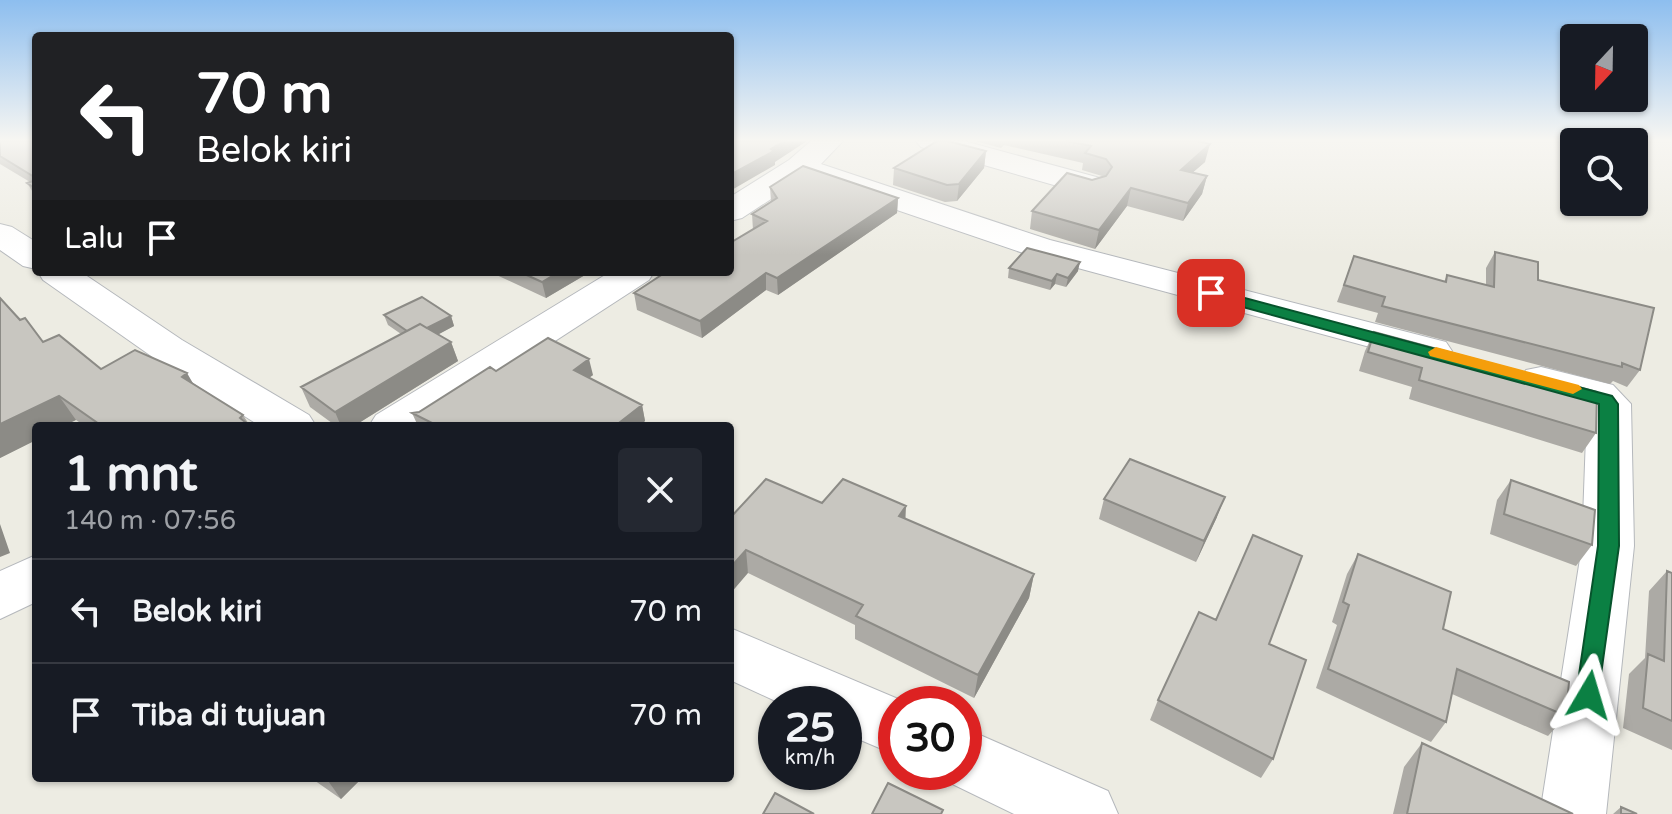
<!DOCTYPE html>
<html lang="id">
<meta charset="utf-8">
<style>
body{margin:0;font-family:"Varela Round",sans-serif;background:#242831;color:#f1f3f6;height:100vh;display:flex;flex-direction:column;font-size:30px;white-space:nowrap}
*{box-sizing:border-box;margin:0}
p{font-size:26px;color:#9ea1a6}
.icon{flex:none;width:44px;height:44px;fill:none;stroke:currentColor;stroke-width:2;stroke-linecap:round;stroke-linejoin:round}
.map{position:relative;flex:1;overflow:hidden}
.panel{position:absolute;left:32px;top:422px;width:702px;height:360px;display:flex;flex-direction:column;background:#171b24;border-radius:8px;box-shadow:0 2px 6px #0004}
.panel>*{flex:none}
.hud{position:absolute;left:32px;top:32px;width:702px;height:244px;border-radius:8px;box-shadow:0 2px 6px #0004;background:#202124;color:#fff;overflow:hidden}
.needle{width:52px;rotate:202deg}
.fabs{position:absolute;left:1560px;top:24px;display:grid;gap:16px}
.fabs a{display:grid;place-items:center;width:88px;height:88px;border-radius:8px;background:#171b24;box-shadow:0 2px 6px #0004;font-size:40px}
.speed{position:absolute;left:758px;top:686px;display:flex;gap:16px;font-size:40px;font-weight:700;text-align:center}
.speed>*{display:grid;place-content:center;width:104px;height:104px;border-radius:50%;background:#171b24;box-shadow:0 2px 6px #0004;line-height:1}
.speed small{font-size:20px;font-weight:400}
.speed .limit{border:12px solid #d22;background:#fff;color:#111}
.pin{position:absolute;display:grid;place-items:center;width:68px;height:68px;color:#fff;margin:-34px;border-radius:16px;box-shadow:0 4px 12px #0006}
.me{position:absolute;width:88px;margin:-44px;rotate:7deg;stroke-linejoin:round;filter:drop-shadow(0 0 6px #0008)}
.turn{display:flex;align-items:center;gap:28px;height:168px;padding:0 32px;font-size:36px}
.turn .icon{width:104px;height:104px;stroke-width:2.5}
.turn b{display:block;font-size:56px;line-height:68px}
.then{display:flex;align-items:center;height:76px;padding:0 32px;background:#0003;gap:16px;font-size:30px}
.round{display:grid;place-items:center;flex:none;width:84px;height:84px;border-radius:8px;background:#242831}
.headline{display:flex;align-items:center;justify-content:space-between;height:136px;padding:0 32px}
h1{font-size:48px;font-weight:700;line-height:60px}
ul{padding:0;list-style:none}
li{display:flex;align-items:center;gap:24px;height:104px;padding:0 32px;border-top:2px solid #363941}
li div{flex:1}
li b{display:block;font-size:30px}
li em{font-style:normal}
.map>svg:first-child{display:block}
.lines{fill:none;stroke-linecap:round;stroke-linejoin:round}
.minor-casing{stroke:#b5b8bc;stroke-width:2}
.minor{fill:#fff;fill-rule:evenodd}
.wall{fill:#acaaa5}
.shaded-wall{fill:#8c8b86}
.building{fill:#c8c6c0;stroke:#8c8b86;stroke-width:2}
.route{fill:#0b8043;stroke:#07532c;stroke-width:2}
.slow{fill:#f59e0b}
</style>
<div class="map">
<svg width="1672" height="814" viewBox="0 0 1672 814">
<rect width="100%" height="100%" fill="#edece3"/>
<g class="lines">
<!-- minor casing -->
<g class="minor-casing">
<path id="minor" d="M811 141H843L821 164 1050 240 1446 342 1452 351 1446 360 1432 364 1418 360 1026 254 803 178 742 218 730 221V197L789 160Z
M916 141H964L1100 178 1105 185 1100 192 1089 195 921 147Z
M0 224 12 227 36 242V269L23 266 0 250Z
M38 272H81L182 340 309 415 316 426H260L154 358 43 280Z
M610 272H654L649 280 424 426H369L376 415Z
M1541 367 1613 385 1631 404 1634 546 1606 814H1540L1582 546 1587 409 1526 390 1520 380 1526 370Z
M36 555V602L0 619V571Z
M730 628 910 704H896V755L844 733V704H782L730 680Z
M964 728 1108 791 1118 814H1014L942 779 939 772H964Z"/>
</g>
<!-- minor -->
<use href="#minor" class="minor"/>
</g>
<!-- wall -->
<path class="wall" d="M0 141H36V197L27 183 30 182 0 164Z
M975 141H1198L1205 162 1193 172 1207 176 1202 194 1183 221 1127 206 1095 249 1030 229 1032 211 1092 180 1102 176 1082 170 1083 163 1004 145 1001 148Z
M986 151 984 168 957 201 945 202 893 185 894 168Z
M770 187 898 198 897 213 778 295 766 290 702 338 637 310 634 293 730 272 753 230 752 214 771 202Z
M1495 252 1538 280 1640 370 1627 387 1613 381 1610 384 1375 322 1378 313 1337 302 1354 256 1444 282 1447 275 1486 285V268Z
M1009 268 1078 271 1066 287 1055 284 1050 290 1008 278Z
M490 272H584L585 275 546 298Z
M0 298 43 342 101 369 194 385 243 415 250 426H85L76 420 36 426V440L0 458Z
M384 315 451 316 454 326 438 334 451 342 458 361 354 426H336L310 407 301 387 401 334 388 325Z
M1374 332 1596 433 1582 453 1409 399 1412 387 1359 371 1365 351Z
M496 371 593 375 589 378 642 405 645 421 639 426H418L412 413 419 412Z
M1511 480 1592 545 1576 566 1490 534 1497 500Z
M1104 499 1217 517 1196 562 1099 519Z
M822 503 906 519 1034 574 1029 598 974 698 855 639V625L748 573 730 518Z
M1358 554 1443 629 1566 716 1548 736 1452 694 1446 722 1431 742 1316 688 1337 625 1332 622 1347 574Z
M1667 571 1672 573V750L1623 728 1629 674 1645 658 1649 591Z
M1269 644 1273 759 1261 778 1150 720 1158 700Z
M1422 743 1573 814H1393L1404 767Z
M311 778H362L341 799Z
M1621 807 1637 814H1613Z"/>
<!-- shaded-wall -->
<path class="shaded-wall" d="M784 141H807L775 162V165L730 191V175Z
M1210 144 1205 162 1176 187 1181 170Z
M986 151 984 168 957 201 959 184Z
M1207 176 1202 194 1183 221 1188 203Z
M1131 188 1127 206 1095 249 1099 230Z
M898 198 897 213 778 295 777 278Z
M1080 262 1078 271 1066 287 1068 278Z
M559 272H584L585 275 546 298 542 282Z
M766 273V290L702 338 700 321Z
M1057 274 1055 284 1050 290 1052 281Z
M451 316 454 326 417 346 413 336Z
M451 342 458 361 354 426H341L335 412Z
M589 359 593 375 577 386 574 370Z
M187 373 201 397 182 377Z
M59 396 76 420 64 426H36V440L0 458V424Z
M642 405 645 421 639 426H615Z
M1225 497 1217 517 1196 562 1204 541Z
M906 506 905 529 899 516Z
M0 524 10 553 0 557Z
M746 550 748 573 730 594V568Z
M1034 574 1029 598 974 698 978 675Z
M326 778H362L341 799Z"/>
<!-- building -->
<path class="building" d="M0 141H36V178L0 156Z
M730 141H784L771 149 774 151 730 175Z
M937 141H948L986 151 959 184 947 185 894 168Z
M1066 141H1198L1210 144 1181 170 1207 176 1188 203 1131 188 1099 230 1032 211 1067 173 1092 180 1106 176 1112 167 1106 159 1085 153 1091 146Z
M803 166 898 198 777 278 766 273 700 321 634 293 666 272H730V243L767 221 752 214 777 198 770 187Z
M36 180V189L27 183Z
M1027 248 1080 262 1068 278 1057 274 1052 281 1009 268Z
M1495 252 1538 262V280L1654 308 1640 370 1622 363V367L1382 306 1385 297 1344 285 1354 256 1446 282 1447 275 1494 287Z
M520 272H559L542 282Z
M422 297 451 316 427 328 420 324 407 331 384 315Z
M0 298 20 320 25 318 43 342 59 335 101 369 135 350 187 373 182 377 243 415 240 418 250 426H102L59 396 0 424Z
M420 324 451 342 335 412 301 387Z
M1374 332 1597 392 1596 433 1419 380 1422 368 1368 352Z
M548 338 589 359 574 370 642 405 615 426H438L412 413 419 412 490 367 496 371Z
M1130 459 1225 497 1204 541 1104 499Z
M766 479 822 503 843 479 906 506 899 516 1034 574 978 675 856 616 863 605 746 550 730 568V518Z
M1511 480 1595 510 1592 545 1504 514Z
M1253 535 1302 556 1269 644 1306 660 1273 759 1158 700 1199 612 1216 620Z
M1358 554 1451 592 1443 629 1569 682 1566 716 1457 669 1446 722 1328 669 1349 605 1343 602Z
M1667 571 1672 573V721L1643 708 1648 654 1664 661Z
M1422 743 1573 814H1407Z
M888 783 943 810 941 814H872Z
M775 793 814 814H763Z
M1621 807 1637 814H1621Z"/>
<!-- sky -->
<linearGradient id="sky" x2="0" y2="1"><stop stop-color="#8dbeef"/><stop offset="0.55" stop-color="#f7f6f2"/><stop offset="1" stop-color="#f7f6f2" stop-opacity="0"/></linearGradient>
<rect width="1672" height="255" fill="url(#sky)"/>
<!-- route -->
<path class="route" d="M1211 289 1612 396 1618 404 1619 546 1597 703 1589 706 1580 703 1576 695 1598 546 1599 404 1206 297V290Z"/>
<!-- slow -->
<path class="slow" d="M1436 347 1579 385 1582 389 1573 394 1430 356 1428 352Z"/>
</svg>
<div class="fabs">
<a><svg class="needle" viewBox="-14 -14 28 28"><path d="M0-13l5 13h-10z" fill="#e53935"/><path d="M0 13l5-13h-10z" fill="#9ea1a6"/></svg></a>
<a><svg class="icon" aria-label="search" viewBox="0 0 24 24"><circle cx="10" cy="10" r="6"/><path d="M15 15l6 6"/></svg></a>
</div>
<div class="speed"><div>25<small>km/h</small></div><div class="limit">30</div></div>
<div class="pin" style="left:1211px;top:293px;background:#d93025"><svg class="icon" aria-label="arrive" viewBox="0 0 24 24"><path d="M6 21V4h12l-3 4 3 4H6"/></svg></div>
<svg class="me" style="left:1589px;top:695px" viewBox="-20 -20 40 40"><path d="M0-17L14 15 0 8-14 15z" fill="#0b8043" stroke="#fff" stroke-width="4"/></svg>
<div class="hud">
<div class="turn"><svg class="icon" aria-label="left" viewBox="0 0 24 24"><path d="M17 20v-9H6M10 6l-5 5 5 5"/></svg><div><b>70 m</b>Belok kiri</div></div>
<div class="then">Lalu<svg class="icon" aria-label="arrive" viewBox="0 0 24 24"><path d="M6 21V4h12l-3 4 3 4H6"/></svg></div>
</div>
<section class="panel">
<div class="headline"><div><h1>1 mnt</h1><p>140 m · 07:56</p></div><a class="round"><svg class="icon" aria-label="close" viewBox="0 0 24 24"><path d="M6 6l12 12M18 6L6 18"/></svg></a></div>
<ul>
<li><svg class="icon" aria-label="left" viewBox="0 0 24 24"><path d="M17 20v-9H6M10 6l-5 5 5 5"/></svg><div><b>Belok kiri</b></div><em>70 m</em></li>
<li><svg class="icon" aria-label="arrive" viewBox="0 0 24 24"><path d="M6 21V4h12l-3 4 3 4H6"/></svg><div><b>Tiba di tujuan</b></div><em>70 m</em></li>
</ul>
</section>
</div>
